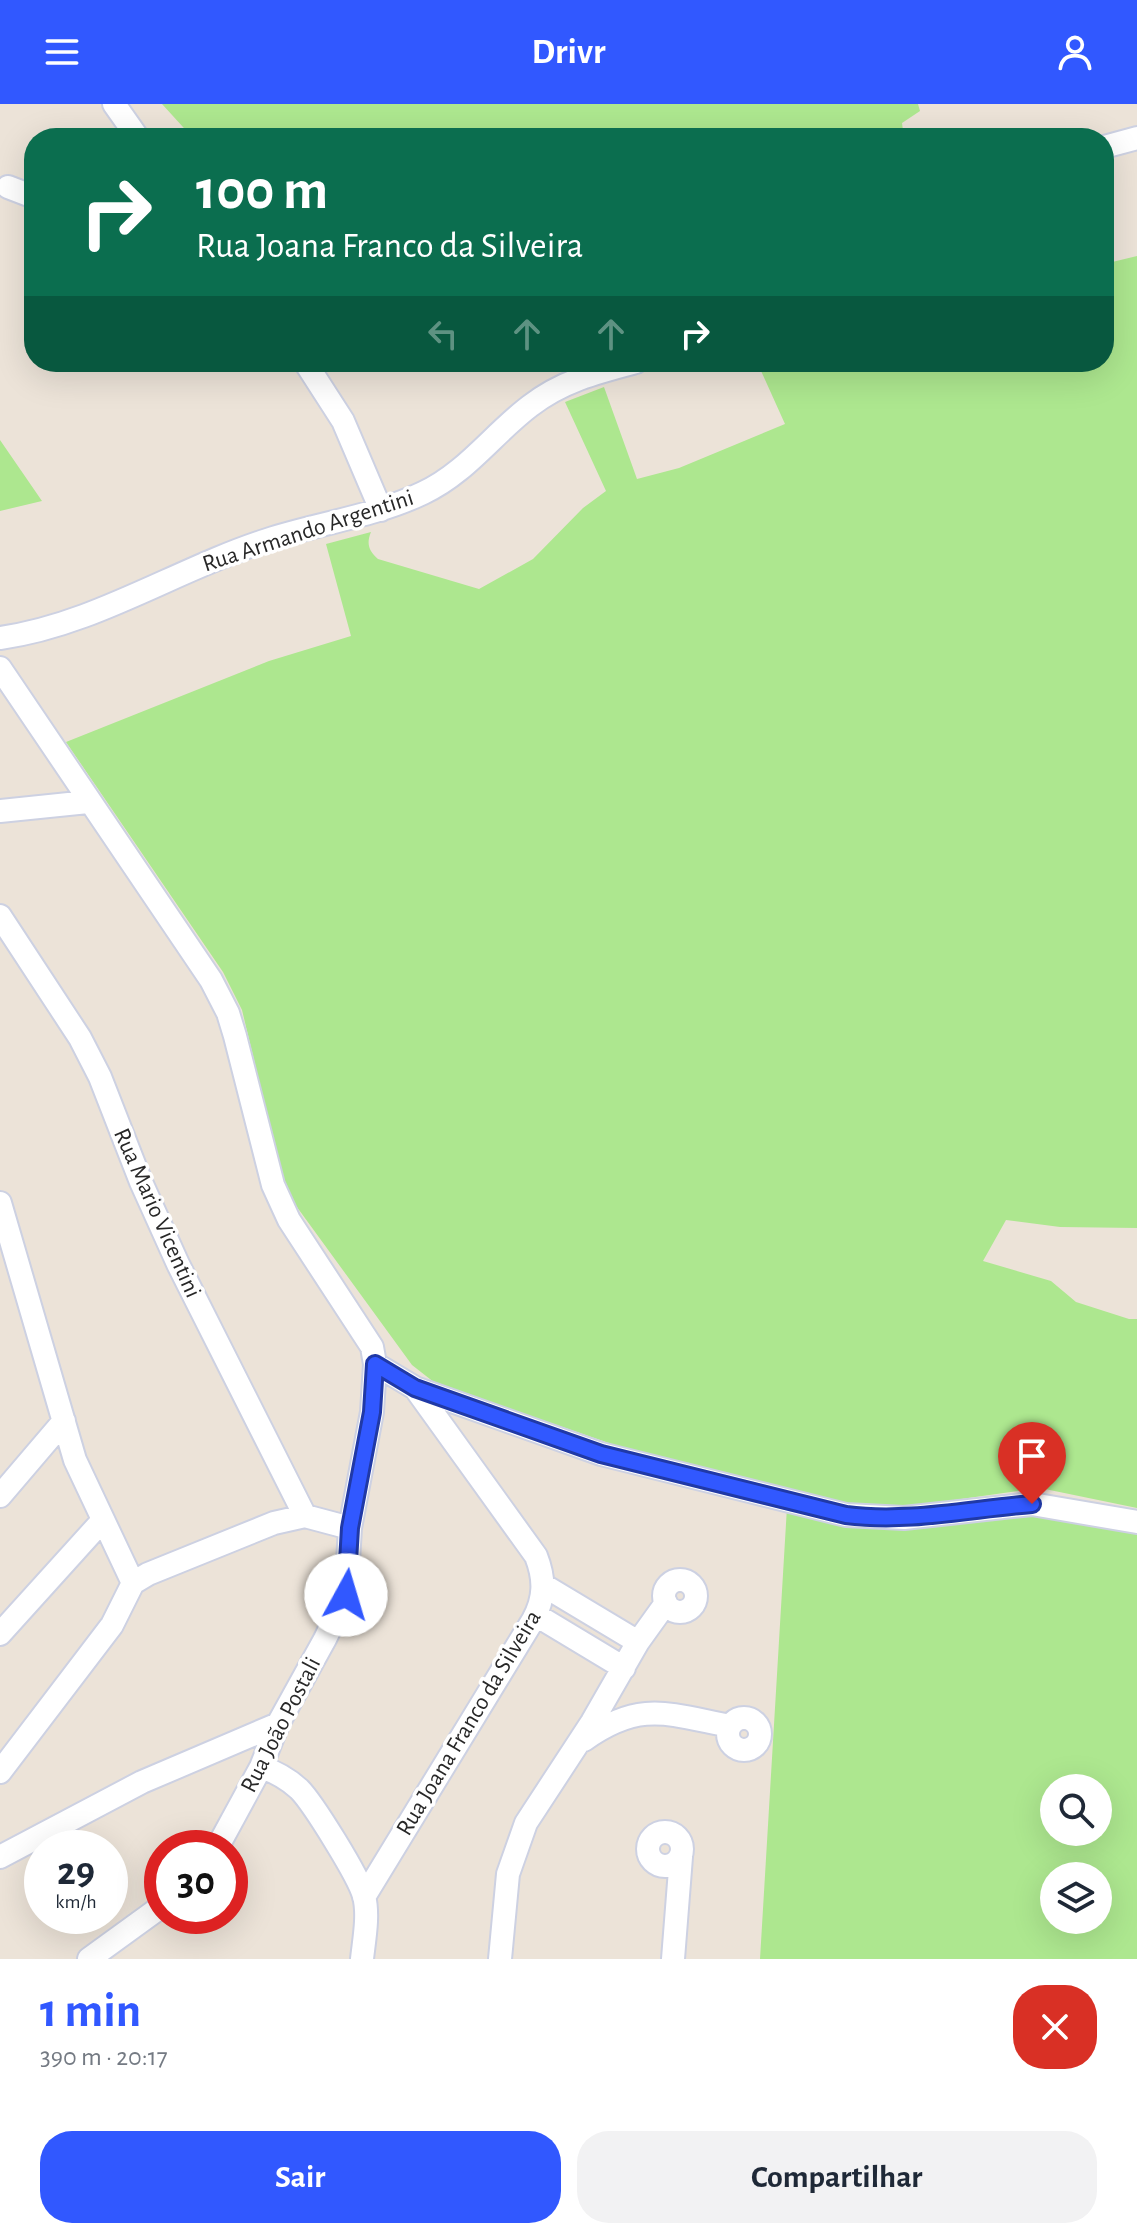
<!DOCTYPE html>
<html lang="pt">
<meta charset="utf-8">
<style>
body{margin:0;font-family:"Alegreya Sans",sans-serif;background:#f2f2f3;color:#1f2937;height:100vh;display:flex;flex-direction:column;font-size:30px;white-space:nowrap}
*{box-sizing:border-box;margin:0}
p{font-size:26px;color:#747a83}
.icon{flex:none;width:44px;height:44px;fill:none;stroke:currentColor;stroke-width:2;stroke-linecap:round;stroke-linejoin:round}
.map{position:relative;height:1855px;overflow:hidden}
.drawer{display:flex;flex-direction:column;background:#fff;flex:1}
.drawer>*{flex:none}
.guide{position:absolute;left:24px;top:24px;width:1090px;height:244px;border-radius:32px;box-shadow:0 8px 32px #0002;background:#0b6e4f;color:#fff;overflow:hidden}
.tools{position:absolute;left:1040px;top:1670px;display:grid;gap:16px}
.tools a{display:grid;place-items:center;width:72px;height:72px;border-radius:50%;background:#fff;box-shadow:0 8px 32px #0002;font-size:40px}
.speed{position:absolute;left:24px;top:1726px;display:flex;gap:16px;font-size:40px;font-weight:700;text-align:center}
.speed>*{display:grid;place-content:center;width:104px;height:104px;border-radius:50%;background:#fff;box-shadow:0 8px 32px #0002;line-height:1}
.speed small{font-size:20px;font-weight:400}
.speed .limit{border:12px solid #d22;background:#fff;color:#111}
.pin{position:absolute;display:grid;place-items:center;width:68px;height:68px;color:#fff;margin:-82px -34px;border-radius:50% 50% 50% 0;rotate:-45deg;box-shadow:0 0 8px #0007}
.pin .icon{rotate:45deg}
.me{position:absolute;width:88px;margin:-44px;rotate:6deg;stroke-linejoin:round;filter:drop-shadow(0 0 6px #0008)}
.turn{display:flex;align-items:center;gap:28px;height:168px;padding:0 40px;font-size:36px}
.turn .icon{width:104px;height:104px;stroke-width:2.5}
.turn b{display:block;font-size:56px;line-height:68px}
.lanes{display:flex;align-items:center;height:76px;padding:0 40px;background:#0003;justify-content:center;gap:40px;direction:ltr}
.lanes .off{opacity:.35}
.round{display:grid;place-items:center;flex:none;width:84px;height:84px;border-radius:32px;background:#f2f2f3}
.headline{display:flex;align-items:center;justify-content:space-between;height:136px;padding:0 40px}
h1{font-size:48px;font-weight:700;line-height:60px;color:#3158ff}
.primary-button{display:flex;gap:16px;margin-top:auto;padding:16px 40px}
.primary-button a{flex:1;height:92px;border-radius:32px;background:#3158ff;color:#fff;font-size:32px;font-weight:700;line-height:92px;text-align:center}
.primary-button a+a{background:#f2f2f3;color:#1f2937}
header{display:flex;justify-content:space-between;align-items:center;height:104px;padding:0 40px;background:#3158ff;color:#fff;font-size:36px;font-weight:700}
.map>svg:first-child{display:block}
.green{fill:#ade78f;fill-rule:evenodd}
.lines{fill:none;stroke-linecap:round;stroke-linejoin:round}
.minor-casing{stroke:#cdd1e2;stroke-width:26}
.minor{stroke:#fff;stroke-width:22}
.route-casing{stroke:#2039a6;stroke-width:20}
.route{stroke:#3158ff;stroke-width:14}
.labels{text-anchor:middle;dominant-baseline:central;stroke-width:7;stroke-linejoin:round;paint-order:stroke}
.street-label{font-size:24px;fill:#282828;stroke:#fff}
</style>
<header><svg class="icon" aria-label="menu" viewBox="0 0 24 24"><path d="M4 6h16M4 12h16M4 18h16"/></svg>Drivr<svg class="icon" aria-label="person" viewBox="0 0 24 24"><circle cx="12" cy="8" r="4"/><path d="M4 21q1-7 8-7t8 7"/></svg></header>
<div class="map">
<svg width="1137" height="1855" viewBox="0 0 1137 1855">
<rect width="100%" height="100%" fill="#ece3d8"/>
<!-- green -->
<path class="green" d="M162 0H918L920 7 902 19 904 34H193Z
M1137 152V1124L1060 1123 1006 1116 983 1157 1051 1177 1076 1198 1129 1215H1137V1404L1040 1384 890 1405 852 1400 635 1348 435 1279 412 1261 294 1099 284 1081 242 906 223 868 66 638 269 557 351 532 326 440 371 428C366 440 369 447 378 455L479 485 533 455 583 404 606 387 565 298 604 283 637 375 679 364 785 320 757 258H1104V160Z
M0 336 42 397 0 407Z
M787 1403 1022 1409 1137 1426V1855H760ZM1054 1684H1098V1728H1054ZM1054 1772H1098V1816H1054Z"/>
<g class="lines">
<!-- minor casing -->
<g class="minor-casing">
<path id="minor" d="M114 0 138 34
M1104 43 1137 34
M8 83 34 93
M305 258 343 317 381 406
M0 534C94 521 177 465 267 436 318 419 373 413 423 389 466 369 493 330 530 302 562 277 598 268 636 258
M0 564 211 876 228 909 235 932 273 1081 289 1116 372 1243 375 1260 372 1308 350 1424 346 1491 325 1535 278 1620 261 1663 217 1744
M0 707 88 698
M0 812 80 934 100 973 141 1078 178 1160 305 1412
M0 1099 75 1356 133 1479
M415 1284 601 1350 846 1411 904 1414 1032 1400 1137 1418
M0 1392 64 1317
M664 1492a16 16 0 1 1 32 0a16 16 0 1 1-32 0Z
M543 1481 638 1538
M536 1511 624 1564
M0 1530 103 1416
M728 1630a16 16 0 1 1 32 0a16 16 0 1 1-32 0Z
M584 1636C640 1596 668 1610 730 1622
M261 1663C276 1668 288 1675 299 1685 313 1699 359 1773 364 1792 369 1811 364 1836 362 1855
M0 1668 112 1521 133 1479 148 1470 274 1419 305 1412 350 1424
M648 1745a17 17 0 1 1 34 0a17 17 0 1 1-34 0Z
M0 1753 142 1678 278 1620
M364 1793 533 1516C545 1494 545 1475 536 1452L415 1284 375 1260
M89 1855 162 1802
M500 1855 508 1770 526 1719 592 1618 638 1538 666 1499
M673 1855 681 1753"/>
</g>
<!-- minor -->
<use href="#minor" class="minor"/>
</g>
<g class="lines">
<!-- route casing -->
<g class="route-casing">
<path id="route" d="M346 1491 350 1424 372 1308 375 1260 415 1284 601 1350 846 1411C908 1419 970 1405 1032 1400"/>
</g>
<!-- route -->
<use href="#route" class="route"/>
</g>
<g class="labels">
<!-- street labels -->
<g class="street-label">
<text transform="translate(308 427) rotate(-18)">Rua Armando Argentini</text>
<text transform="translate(157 1109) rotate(66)">Rua Mario Vicentini</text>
<text transform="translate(469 1619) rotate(-59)">Rua Joana Franco da Silveira</text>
<text transform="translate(281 1621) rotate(-63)">Rua João Postali</text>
</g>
</g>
</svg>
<div class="tools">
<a><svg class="icon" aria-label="search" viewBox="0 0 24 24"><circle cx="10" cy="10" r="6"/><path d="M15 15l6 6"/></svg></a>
<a><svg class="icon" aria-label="layers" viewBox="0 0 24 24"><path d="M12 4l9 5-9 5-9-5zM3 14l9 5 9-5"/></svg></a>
</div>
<div class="speed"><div>29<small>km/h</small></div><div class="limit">30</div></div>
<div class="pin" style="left:1032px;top:1400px;background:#d93025"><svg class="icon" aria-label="arrive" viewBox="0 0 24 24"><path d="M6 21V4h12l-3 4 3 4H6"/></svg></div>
<svg class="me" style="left:346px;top:1491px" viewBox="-20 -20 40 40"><circle r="19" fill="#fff"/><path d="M0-13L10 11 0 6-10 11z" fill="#3158ff"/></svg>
<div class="guide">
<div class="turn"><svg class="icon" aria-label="right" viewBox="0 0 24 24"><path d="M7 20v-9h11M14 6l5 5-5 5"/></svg><div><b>100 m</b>Rua Joana Franco da Silveira</div></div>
<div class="lanes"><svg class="icon off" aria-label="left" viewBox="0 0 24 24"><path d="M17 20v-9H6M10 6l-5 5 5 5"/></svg><svg class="icon off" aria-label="ahead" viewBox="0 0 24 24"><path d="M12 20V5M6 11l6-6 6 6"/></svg><svg class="icon off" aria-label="ahead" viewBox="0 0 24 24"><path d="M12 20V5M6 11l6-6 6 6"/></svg><svg class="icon" aria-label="right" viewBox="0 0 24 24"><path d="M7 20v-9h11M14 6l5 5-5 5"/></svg></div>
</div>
</div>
<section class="drawer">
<div class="headline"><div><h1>1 min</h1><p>390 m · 20:17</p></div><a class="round" style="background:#d93025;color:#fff"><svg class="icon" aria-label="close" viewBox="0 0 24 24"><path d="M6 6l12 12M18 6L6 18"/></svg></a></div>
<div class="primary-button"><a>Sair</a><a>Compartilhar</a></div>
</section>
